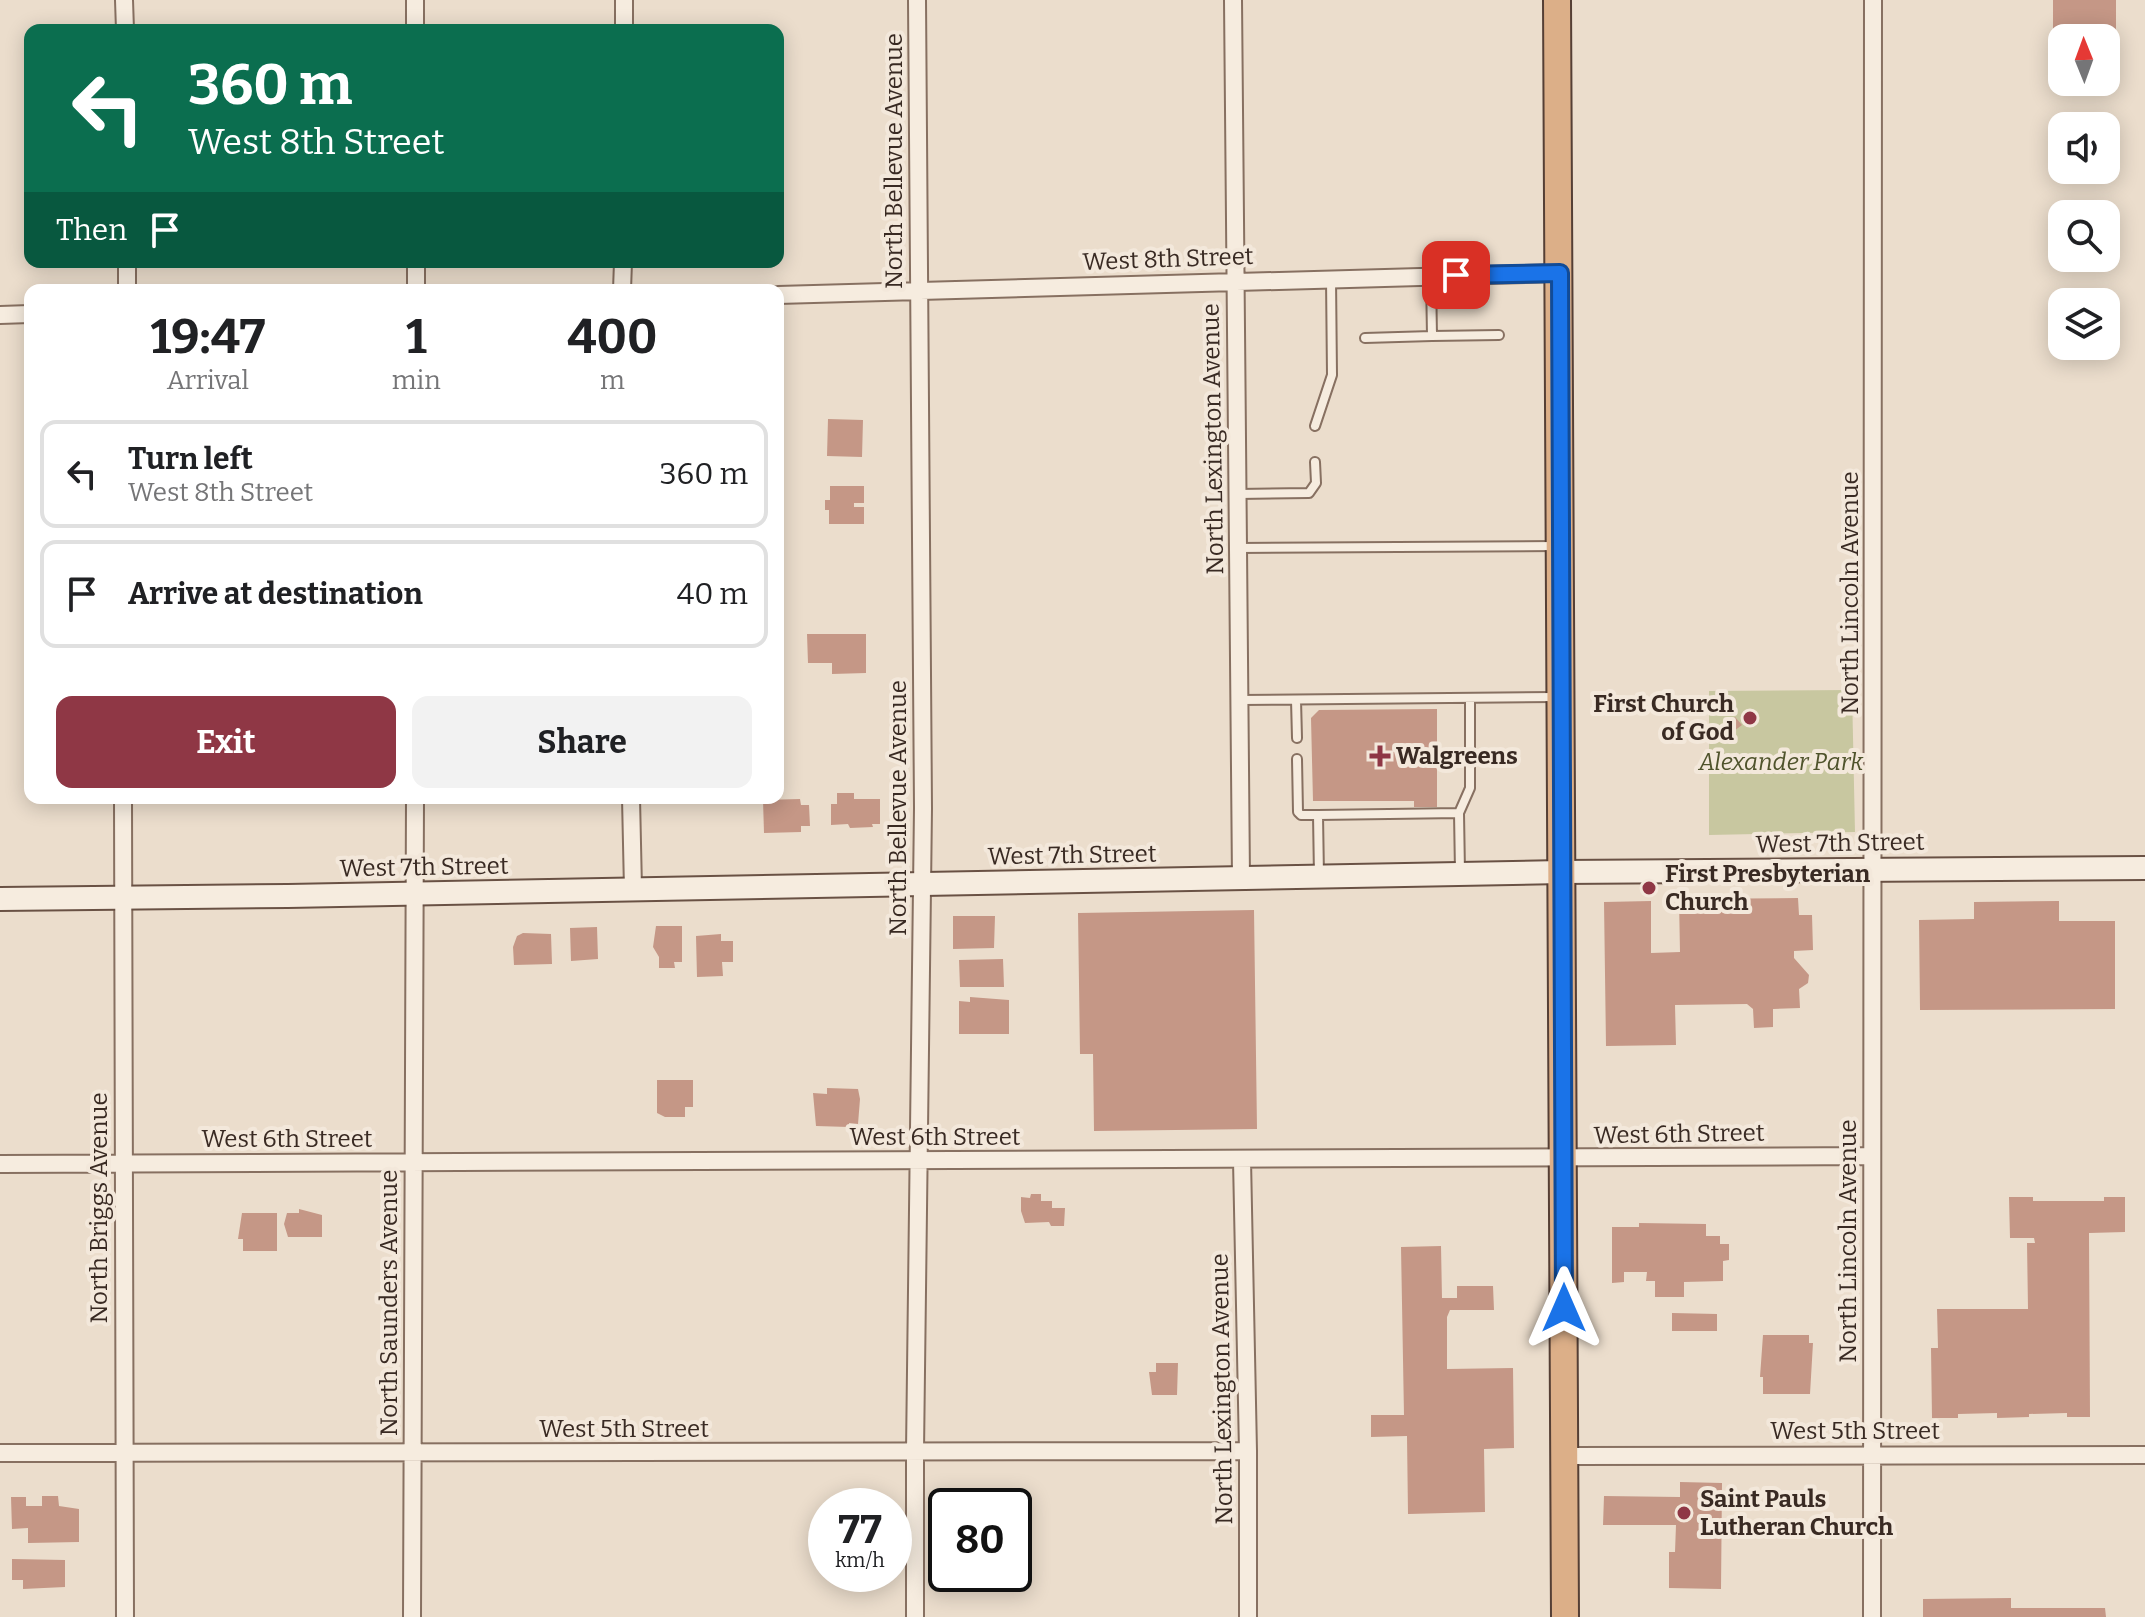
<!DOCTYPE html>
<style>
body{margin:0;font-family:Bitter,serif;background:#f2f2f2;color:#202124;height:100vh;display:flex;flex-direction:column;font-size:30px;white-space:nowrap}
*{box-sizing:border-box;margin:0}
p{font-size:26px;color:#757577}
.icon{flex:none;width:44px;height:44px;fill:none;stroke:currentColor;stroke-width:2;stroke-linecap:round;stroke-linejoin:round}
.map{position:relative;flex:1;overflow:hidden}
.side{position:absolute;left:24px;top:284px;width:760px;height:520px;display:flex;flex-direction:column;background:#fff;border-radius:16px;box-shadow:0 4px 20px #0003}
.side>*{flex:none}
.hud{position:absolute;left:24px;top:24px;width:760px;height:244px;border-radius:16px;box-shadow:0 4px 20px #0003;background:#0b6e4f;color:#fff;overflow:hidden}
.needle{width:52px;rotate:359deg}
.buttons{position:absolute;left:2048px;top:24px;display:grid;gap:16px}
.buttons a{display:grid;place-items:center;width:72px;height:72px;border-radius:16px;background:#fff;box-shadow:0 4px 20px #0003;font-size:40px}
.speed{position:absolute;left:808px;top:1488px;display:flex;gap:16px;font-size:40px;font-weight:700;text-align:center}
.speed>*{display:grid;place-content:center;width:104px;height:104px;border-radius:50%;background:#fff;box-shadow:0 4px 20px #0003;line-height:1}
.speed small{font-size:20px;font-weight:400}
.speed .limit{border:4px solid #111;border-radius:12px;background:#fff;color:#111}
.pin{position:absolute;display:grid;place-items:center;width:68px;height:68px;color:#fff;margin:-34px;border-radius:16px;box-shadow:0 4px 12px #0006}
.me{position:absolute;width:88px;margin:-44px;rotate:0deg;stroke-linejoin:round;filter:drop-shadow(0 0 6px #0008)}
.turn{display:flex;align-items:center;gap:28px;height:168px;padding:0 32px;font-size:36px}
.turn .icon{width:104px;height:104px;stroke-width:2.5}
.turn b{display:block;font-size:56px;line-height:68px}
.then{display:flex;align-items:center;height:76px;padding:0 32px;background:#0003;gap:16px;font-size:30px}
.eta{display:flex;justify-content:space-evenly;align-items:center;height:136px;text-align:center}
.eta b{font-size:48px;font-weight:700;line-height:56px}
.cta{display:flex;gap:16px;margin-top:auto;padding:16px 32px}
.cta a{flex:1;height:92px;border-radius:16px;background:#8f3745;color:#fff;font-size:32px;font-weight:700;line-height:92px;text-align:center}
.cta a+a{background:#f2f2f2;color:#202124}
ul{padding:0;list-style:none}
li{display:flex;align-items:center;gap:24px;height:108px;margin:0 16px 12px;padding:0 16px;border:4px solid #e0e0e0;border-radius:16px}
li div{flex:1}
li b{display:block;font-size:30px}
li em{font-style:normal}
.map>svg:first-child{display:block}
.green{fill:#c8c7a0}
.building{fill:#c59786}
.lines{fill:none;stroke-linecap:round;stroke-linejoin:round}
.service-casing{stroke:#877061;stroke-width:12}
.minor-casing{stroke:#877061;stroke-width:20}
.secondary-casing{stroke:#695144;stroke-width:26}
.trunk-casing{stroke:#553f35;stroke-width:30}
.service{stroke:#f6ecdf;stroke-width:8}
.minor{stroke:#f6ecdf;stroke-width:16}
.secondary{stroke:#f6ecdf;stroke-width:22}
.trunk{stroke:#dcaf88;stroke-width:26}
.route-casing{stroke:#114b97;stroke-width:20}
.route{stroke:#1a73e8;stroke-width:14}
.poi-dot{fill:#8f3745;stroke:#f3e8db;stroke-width:3}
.labels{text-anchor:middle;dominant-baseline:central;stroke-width:8;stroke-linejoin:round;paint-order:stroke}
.street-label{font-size:24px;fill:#392a23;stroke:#f3e8db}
.poi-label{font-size:24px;font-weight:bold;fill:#392a23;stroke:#f3e8db;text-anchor:start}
.park-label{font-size:24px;font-style:italic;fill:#4f532c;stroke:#f3e8db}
</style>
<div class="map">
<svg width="2145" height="1617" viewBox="0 0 2145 1617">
<rect width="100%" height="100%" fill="#ebddcc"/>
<!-- green -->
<path class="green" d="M1852 690 1855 832 1709 835V691Z"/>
<!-- building -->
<path class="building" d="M2053 0H2116V32L2053 31Z
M828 419 863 420 862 457 827 456Z
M830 486H864V503H854V507H864V524H829V510H825V500H830Z
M807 634H866V673L832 674V663H808Z
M1437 709V807H1414V801H1313L1311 718 1319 710Z
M1735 717 1742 725 1730 734 1724 725Z
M837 793H854V799H880V824H872L873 827 850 828 848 824 831 825V804H837Z
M800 799 801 805H809L810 826H801V832L764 833 763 800Z
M1798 898 1799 915H1812L1813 950 1794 951V958L1809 975 1808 983 1799 989 1800 1008 1773 1009V1027L1754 1028 1753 1009 1747 1004 1675 1005 1676 1045 1606 1046 1604 902 1651 901V953L1680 952 1679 899Z
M2059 901V921H2115V1009L1920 1010 1919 920 1974 919V902Z
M1254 910 1257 1129 1094 1131 1093 1054H1080L1078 913Z
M953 916H995L994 948 953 949Z
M656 926H682V962H674L675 968H659V957L653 947Z
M597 927 598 959 571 961 570 928Z
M523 933 551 934 552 964 514 965 513 947 517 936Z
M721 934V941H733V962H722L723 976 697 977 696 936Z
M1003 959 1004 987H960L959 960Z
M970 997 1009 1000V1034H959V1001L970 1002Z
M657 1080H693V1107H685V1117H665L657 1113Z
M827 1088 858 1089 860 1099 858 1124 849 1123V1127L816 1126 813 1093 827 1094Z
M1031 1194H1041V1201H1052V1208H1065L1064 1226H1051L1049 1222 1025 1223 1021 1211V1197L1030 1198Z
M2009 1197H2033V1201H2104V1197H2125V1232L2089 1233 2090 1417H2067V1413L2029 1414V1417L1997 1418V1413L1958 1414V1418H1932L1931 1348H1938L1937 1309H2028L2027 1243H2035L2034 1238H2010Z
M299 1209 322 1215V1237H288L284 1224 287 1213H299Z
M242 1213H277V1251H243V1239H238Z
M1639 1223 1706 1224V1236H1720V1244H1729V1260L1723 1261V1281L1684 1282V1297H1655V1281H1646L1647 1272H1624V1282L1612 1283V1227H1639Z
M1441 1246 1442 1298H1457V1286H1493L1494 1310H1450L1447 1317V1369L1513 1368 1514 1448 1484 1449 1485 1512 1408 1514 1407 1436 1371 1437V1415H1404L1401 1247Z
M1672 1313 1717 1314V1331H1672Z
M1763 1335H1809V1343H1813L1810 1394H1763V1377H1760Z
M1156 1363H1178L1177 1395H1152L1149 1372H1156Z
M1680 1482 1722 1483 1721 1589 1669 1588V1552H1675L1676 1525H1603L1604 1496 1680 1497Z
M42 1496H58L59 1506 79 1509V1542L28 1543V1528L12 1529 11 1497H26V1506H42Z
M12 1559 65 1560V1587L23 1589V1580H12Z
M2011 1598V1608H2105L2106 1617H1923V1599Z"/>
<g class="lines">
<!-- service casing -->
<g class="service-casing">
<path id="service" d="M1432 336 1499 335
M1365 338 1432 336 1431 276
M1315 426 1332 375 1331 279
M1238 494 1309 493 1316 483 1315 462
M1238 548 1557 546
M1240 700 1555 697
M1296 700 1297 738
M1297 759 1298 812 1301 815H1318
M1459 813 1470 788V700
M1319 876 1318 815 1459 813 1460 872"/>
</g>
<!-- minor casing -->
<g class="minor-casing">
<path id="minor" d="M124 0 125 30
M624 0V30
M1233 0 1241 878
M415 30V0
M127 262V290
M416 262V290
M622 290 623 262
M778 295 1560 273
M0 315 30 314
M123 798 125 1617
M631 798 633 889
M1242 1160 1248 1451V1617
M0 1164 1871 1156
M0 1453 1248 1451
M1565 1456 2145 1455
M412 1617 415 798
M915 1617V1451L923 808 917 0
M1872 1617 1873 0"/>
</g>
<!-- secondary casing -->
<g class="secondary-casing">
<path id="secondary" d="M0 899 288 896 1562 872 2145 868"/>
</g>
<!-- trunk casing -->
<g class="trunk-casing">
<path id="trunk" d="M1557 0 1565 1617"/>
</g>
<!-- service -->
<use href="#service" class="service"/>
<!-- minor -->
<use href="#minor" class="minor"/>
<!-- secondary -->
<use href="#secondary" class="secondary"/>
<!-- trunk -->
<use href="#trunk" class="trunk"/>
</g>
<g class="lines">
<!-- route casing -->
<g class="route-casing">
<path id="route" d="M1456 275 1560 273 1564 1308"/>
</g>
<!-- route -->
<use href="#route" class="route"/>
</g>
<!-- markers -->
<g class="poi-dot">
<circle cx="1750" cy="718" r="8"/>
<path d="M1376 744h8v8h8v8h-8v8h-8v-8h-8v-8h8z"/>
<circle cx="1649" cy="888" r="8"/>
<circle cx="1684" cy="1513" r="8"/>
</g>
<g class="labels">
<!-- street labels -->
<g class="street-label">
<text transform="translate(894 161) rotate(-90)">North Bellevue Avenue</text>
<text transform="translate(1168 259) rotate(-2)">West 8th Street</text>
<text transform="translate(1213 439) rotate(-91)">North Lexington Avenue</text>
<text transform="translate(1850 593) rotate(-90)">North Lincoln Avenue</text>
<text transform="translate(898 808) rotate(-90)">North Bellevue Avenue</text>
<text transform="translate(1840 843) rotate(-1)">West 7th Street</text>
<text transform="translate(1072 855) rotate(-1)">West 7th Street</text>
<text transform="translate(424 867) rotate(-1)">West 7th Street</text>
<text transform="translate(1679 1134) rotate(-1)">West 6th Street</text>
<text x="935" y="1137">West 6th Street</text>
<text x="287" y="1139">West 6th Street</text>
<text transform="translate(99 1208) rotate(-90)">North Briggs Avenue</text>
<text transform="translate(1848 1241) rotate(-90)">North Lincoln Avenue</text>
<text transform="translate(389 1303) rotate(-90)">North Saunders Avenue</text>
<text transform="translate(1222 1389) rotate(-91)">North Lexington Avenue</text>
<text x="624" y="1429">West 5th Street</text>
<text x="1855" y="1431">West 5th Street</text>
</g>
<!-- poi labels -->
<g class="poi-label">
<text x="1734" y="704" text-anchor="end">First Church<tspan x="1734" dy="28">of God</tspan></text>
<text x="1396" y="756">Walgreens</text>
<text x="1665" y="874">First Presbyterian<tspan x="1665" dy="28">Church</tspan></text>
<text x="1700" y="1499">Saint Pauls<tspan x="1700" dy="28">Lutheran Church</tspan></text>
</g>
<!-- park labels -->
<g class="park-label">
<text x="1781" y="762">Alexander Park</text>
</g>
</g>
</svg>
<div class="buttons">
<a><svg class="needle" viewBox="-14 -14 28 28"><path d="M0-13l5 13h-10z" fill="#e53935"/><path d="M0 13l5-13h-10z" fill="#757577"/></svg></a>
<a><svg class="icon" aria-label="sound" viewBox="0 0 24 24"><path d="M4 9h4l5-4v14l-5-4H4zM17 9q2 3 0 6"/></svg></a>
<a><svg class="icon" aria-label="search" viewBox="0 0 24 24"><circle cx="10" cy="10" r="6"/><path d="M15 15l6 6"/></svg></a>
<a><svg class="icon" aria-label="layers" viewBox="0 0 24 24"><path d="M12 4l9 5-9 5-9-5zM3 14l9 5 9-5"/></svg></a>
</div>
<div class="speed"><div>77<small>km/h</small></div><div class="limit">80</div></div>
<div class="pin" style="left:1456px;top:275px;background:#d93025"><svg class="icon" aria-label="arrive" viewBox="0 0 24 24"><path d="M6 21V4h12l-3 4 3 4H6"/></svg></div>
<svg class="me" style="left:1564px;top:1308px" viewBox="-20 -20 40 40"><path d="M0-17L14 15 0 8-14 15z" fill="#1a73e8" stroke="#fff" stroke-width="4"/></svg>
<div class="hud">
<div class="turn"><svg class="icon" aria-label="left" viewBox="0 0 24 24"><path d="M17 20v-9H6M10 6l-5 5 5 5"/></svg><div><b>360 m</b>West 8th Street</div></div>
<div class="then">Then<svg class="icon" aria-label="arrive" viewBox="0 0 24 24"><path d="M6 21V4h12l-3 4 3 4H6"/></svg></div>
</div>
<section class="side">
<div class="eta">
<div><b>19:47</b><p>Arrival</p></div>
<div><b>1</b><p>min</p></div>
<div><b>400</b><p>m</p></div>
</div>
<ul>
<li><svg class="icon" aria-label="left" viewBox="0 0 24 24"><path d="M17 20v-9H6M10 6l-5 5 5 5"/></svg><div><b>Turn left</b><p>West 8th Street</p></div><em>360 m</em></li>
<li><svg class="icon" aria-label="arrive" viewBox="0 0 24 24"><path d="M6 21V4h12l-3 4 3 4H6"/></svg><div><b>Arrive at destination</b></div><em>40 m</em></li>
</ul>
<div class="cta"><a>Exit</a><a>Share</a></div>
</section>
</div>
